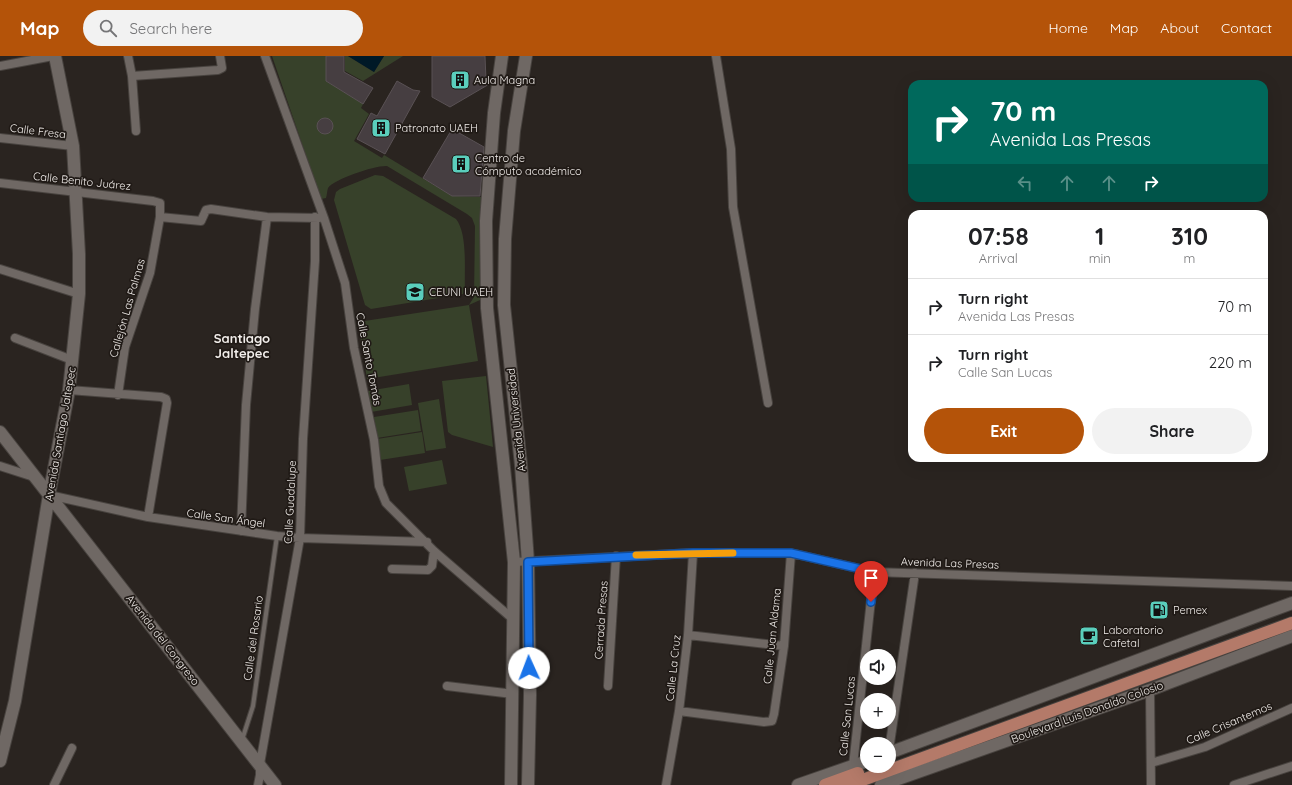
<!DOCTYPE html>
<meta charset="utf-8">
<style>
body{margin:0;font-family:Quicksand,sans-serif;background:#f2f2f2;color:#202124;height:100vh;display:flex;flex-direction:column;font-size:15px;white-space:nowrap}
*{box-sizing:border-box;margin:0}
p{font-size:13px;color:#757577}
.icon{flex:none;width:22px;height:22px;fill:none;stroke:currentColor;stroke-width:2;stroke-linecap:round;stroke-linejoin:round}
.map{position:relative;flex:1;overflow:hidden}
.sheet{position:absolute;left:908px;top:154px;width:360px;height:252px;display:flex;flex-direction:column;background:#fff;border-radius:12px;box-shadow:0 4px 16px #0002}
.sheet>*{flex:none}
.guide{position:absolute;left:908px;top:24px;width:360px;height:122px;border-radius:12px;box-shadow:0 4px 16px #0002;background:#00695c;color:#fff;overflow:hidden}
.buttons{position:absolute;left:860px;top:593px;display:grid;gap:8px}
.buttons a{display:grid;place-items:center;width:36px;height:36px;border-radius:50%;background:#fff;box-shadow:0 4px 16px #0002;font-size:20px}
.pin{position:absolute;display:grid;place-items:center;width:34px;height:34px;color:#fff;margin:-41px -17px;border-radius:50% 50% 50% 0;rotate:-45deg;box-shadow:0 0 4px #0007}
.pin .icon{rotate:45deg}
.me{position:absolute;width:44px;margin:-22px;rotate:358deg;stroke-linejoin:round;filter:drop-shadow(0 0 3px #0008)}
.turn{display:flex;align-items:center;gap:14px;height:84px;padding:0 16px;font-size:18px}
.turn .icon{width:52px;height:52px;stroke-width:2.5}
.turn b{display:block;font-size:28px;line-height:34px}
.lanes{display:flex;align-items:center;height:38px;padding:0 16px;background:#0003;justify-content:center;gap:20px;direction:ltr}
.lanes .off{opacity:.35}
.eta{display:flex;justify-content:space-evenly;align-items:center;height:68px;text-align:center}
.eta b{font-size:24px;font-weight:700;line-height:28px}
.cta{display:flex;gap:8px;margin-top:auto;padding:8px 16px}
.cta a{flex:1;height:46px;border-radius:24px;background:#b45309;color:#fff;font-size:16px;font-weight:700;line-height:46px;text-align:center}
.cta a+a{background:#f2f2f2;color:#202124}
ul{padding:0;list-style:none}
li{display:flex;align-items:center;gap:12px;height:56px;padding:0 16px;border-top:1px solid #e0e0e0}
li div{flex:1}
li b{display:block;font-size:15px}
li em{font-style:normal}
header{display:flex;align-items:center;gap:24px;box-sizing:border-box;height:56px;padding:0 20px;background:#b45309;color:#fff}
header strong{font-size:19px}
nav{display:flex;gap:22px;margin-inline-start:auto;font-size:14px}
.search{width:280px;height:36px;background:#f2f2f2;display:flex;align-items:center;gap:10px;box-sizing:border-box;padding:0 14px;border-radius:22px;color:#757577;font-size:15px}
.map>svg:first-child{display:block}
.green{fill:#37412a}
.water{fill:#001927}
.building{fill:#463e41;stroke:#595154}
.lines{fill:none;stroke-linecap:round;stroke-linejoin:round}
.lane-casing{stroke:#48433f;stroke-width:6}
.street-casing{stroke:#48433f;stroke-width:10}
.secondary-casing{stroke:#48433f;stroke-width:14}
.primary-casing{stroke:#48433f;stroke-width:14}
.lane{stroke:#6f6864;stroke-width:4}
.street{stroke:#6f6864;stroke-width:8}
.secondary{stroke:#6f6864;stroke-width:12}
.primary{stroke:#b47a69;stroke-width:12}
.route-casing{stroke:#114b97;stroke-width:10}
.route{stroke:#1a73e8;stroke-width:7}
.slow{stroke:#f59e0b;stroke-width:7}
.labels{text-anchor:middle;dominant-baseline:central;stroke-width:3.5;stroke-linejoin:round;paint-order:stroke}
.poi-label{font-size:11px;fill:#f2eeeb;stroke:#201a16;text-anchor:start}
.street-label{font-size:11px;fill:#f2eeeb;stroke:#201a16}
.quarter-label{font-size:13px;font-weight:bold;fill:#f2eeeb;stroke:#201a16}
</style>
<header>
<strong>Map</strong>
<div class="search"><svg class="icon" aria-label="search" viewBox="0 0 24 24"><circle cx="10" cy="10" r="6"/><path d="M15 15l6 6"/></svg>Search here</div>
<nav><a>Home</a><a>Map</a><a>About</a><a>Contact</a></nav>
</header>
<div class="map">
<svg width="1292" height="729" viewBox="0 0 1292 729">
<rect width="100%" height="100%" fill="#2a2420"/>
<!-- green -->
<path class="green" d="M272 0H326V25L363 48 361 52 369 58 354 85 382 102 384 99 452 140 482 141 480 244 469 249 478 305 367 323 358 266 469 249 474 241 475 170 472 162 467 158 387 110C376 109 334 123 328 132 327 135 327 139 326 142L321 143Z
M345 0H348L374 16 384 0H403L363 25 345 15Z
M375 119 383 120 456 163C468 178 464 215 465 234L463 238 371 253 365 249 334 144 336 136 340 133Z
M486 320 493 391 452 379 448 376 442 325Z
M409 328 412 349 371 356 368 335Z
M439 343 446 392 426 395 418 347Z
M418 354 421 375 377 382 374 361Z
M422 376 425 397 380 404 377 383Z
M442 404 447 428 409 435 404 411Z"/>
<!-- water -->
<path class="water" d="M348 0H384L374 16Z"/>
<!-- building -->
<path class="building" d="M326 0H344V16L373 32 363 48 326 25Z
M432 0H485L486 24 491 25V27L450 51 432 41Z
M397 25 413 34 420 35 385 98 357 83 371 57 377 60Z
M317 70a8 8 0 1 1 16 0a8 8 0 1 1-16 0Z
M452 73 484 91 480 140H452L423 122Z"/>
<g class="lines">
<!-- lane casing -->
<g class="lane-casing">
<path id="lane" d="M242 684 253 650 277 480"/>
</g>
<!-- street casing -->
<g class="street-casing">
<path id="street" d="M128 0 132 20 136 75
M265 0 324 162 345 227 354 292 374 384 379 430 386 447 434 495 514 564
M716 0 731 93 733 151 768 347
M0 10 53 0
M132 20 218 14 222 12 220 0
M0 82 73 90
M0 127 153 145 160 147V161L150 217 125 291 118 339
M160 161 201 165 206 154 211 153 267 161 319 162
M0 213 79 238
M15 282 72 304
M69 334 161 341 166 343 167 347 148 461
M0 410 34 421
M49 439 148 461 277 480 300 482 427 486
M241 475 246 349 255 253 267 161
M514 506 693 497H791L874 516 1292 530
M392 513 428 514 432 510 434 495
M688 579 784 590
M447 630 513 638
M608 630 616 500
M1150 634 1151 729
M679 655 764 666 772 665 774 658 784 590 791 497
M889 694 915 517
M1151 707 1205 691 1292 652
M853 710 874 516
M54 729 72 692
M258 729 260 719V708L300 482 303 383 315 205V161
M666 729 679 655 688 579 693 497
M1234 729 1292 710"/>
</g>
<!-- secondary casing -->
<g class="secondary-casing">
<path id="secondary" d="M502 0 494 57 486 165 487 252 514 506 511 729
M526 0 514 75 505 183 504 249 521 409 528 506 530 639 528 729
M0 376 275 729
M889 697 1292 547
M0 705 15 645 49 439 69 334 79 238V198L73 90 55 0
M798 729 867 705
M881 729 1150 634 1292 580"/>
</g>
<!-- primary casing -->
<g class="primary-casing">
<path id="primary" d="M825 729 858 717
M849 729 1292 567"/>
</g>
<!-- lane -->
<use href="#lane" class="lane"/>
<!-- street -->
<use href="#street" class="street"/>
<!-- secondary -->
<use href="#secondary" class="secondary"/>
<!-- primary -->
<use href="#primary" class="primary"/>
</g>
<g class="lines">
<!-- route casing -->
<g class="route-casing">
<path id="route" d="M529 612 528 506 693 497H791L874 516 871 546"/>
</g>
<!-- route -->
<use href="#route" class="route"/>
<!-- slow -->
<path class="slow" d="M636 499 733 497"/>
</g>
<!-- icons -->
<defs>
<g id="building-square" transform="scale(1)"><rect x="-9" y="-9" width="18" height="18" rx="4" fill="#5acebc" stroke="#201a16"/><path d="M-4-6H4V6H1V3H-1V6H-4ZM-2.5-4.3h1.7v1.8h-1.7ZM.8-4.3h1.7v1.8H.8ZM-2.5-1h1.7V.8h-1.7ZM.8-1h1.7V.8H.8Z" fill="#111"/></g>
<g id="university-square" transform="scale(1)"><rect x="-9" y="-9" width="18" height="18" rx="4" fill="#5acebc" stroke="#201a16"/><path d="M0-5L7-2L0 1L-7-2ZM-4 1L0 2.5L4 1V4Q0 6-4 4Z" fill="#111"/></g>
<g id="fuel-square" transform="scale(1)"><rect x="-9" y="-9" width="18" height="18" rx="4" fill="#5acebc" stroke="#201a16"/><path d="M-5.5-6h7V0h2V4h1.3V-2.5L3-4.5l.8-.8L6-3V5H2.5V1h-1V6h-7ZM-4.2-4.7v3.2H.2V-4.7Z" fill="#111"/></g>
<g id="cafe-square" transform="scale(1)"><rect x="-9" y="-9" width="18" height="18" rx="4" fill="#5acebc" stroke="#201a16"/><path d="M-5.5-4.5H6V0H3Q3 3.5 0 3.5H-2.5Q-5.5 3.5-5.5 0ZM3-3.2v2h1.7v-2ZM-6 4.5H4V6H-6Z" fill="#111"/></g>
</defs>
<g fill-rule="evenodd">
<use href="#building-square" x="460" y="24"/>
<use href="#building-square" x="381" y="72"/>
<use href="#building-square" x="461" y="108"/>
<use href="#university-square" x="415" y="236"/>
<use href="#fuel-square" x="1159" y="554"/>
<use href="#cafe-square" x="1089" y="580"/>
</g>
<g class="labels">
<!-- poi labels -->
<g class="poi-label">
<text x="474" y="24">Aula Magna</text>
<text x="395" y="72">Patronato UAEH</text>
<text x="475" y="102">Centro de<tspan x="475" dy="13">Cómputo académico</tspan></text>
<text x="429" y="236">CEUNI UAEH</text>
<text x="1173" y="554">Pemex</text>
<text x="1103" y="574">Laboratorio<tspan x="1103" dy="13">Cafetal</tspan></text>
</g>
<!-- street labels -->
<g class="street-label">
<text transform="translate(38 75) rotate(7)">Calle Fresa</text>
<text transform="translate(82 125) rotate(6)">Calle Benito Juárez</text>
<text transform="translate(127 252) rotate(-74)">Callejón Las Palmas</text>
<text transform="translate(369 303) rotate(79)">Calle Santo Tomás</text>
<text transform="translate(516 364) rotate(-96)">Avenida Universidad</text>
<text transform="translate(60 378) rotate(-80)">Avenida Santiago Jaltepec</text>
<text transform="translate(290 446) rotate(-87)">Calle Guadalupe</text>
<text transform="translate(226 462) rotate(8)">Calle San Ángel</text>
<text transform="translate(950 507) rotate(2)">Avenida Las Presas</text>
<text transform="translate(601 564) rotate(-86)">Cerrada Presas</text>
<text transform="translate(772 580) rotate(-84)">Calle Juan Aldama</text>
<text transform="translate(253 582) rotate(-82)">Calle del Rosario</text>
<text transform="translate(163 584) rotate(52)">Avenida del Congreso</text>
<text transform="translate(673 612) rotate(-84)">Calle La Cruz</text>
<text transform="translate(1087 656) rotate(-20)">Boulevard Luis Donaldo Colosio</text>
<text transform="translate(847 660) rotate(-84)">Calle San Lucas</text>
<text transform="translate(1229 667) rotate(-23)">Calle Crisantemos</text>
</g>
<!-- quarter labels -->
<g class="quarter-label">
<text x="242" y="282">Santiago<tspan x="242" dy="15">Jaltepec</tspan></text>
</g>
</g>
</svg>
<div class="buttons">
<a><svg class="icon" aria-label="sound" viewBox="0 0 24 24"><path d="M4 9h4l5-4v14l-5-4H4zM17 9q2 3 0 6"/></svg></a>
<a>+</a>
<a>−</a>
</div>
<div class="pin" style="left:871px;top:546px;background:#d93025"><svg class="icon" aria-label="arrive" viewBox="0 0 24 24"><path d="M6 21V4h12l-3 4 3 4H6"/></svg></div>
<svg class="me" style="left:529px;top:612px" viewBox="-20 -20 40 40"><circle r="19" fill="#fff"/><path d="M0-13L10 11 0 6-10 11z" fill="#1a73e8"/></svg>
<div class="guide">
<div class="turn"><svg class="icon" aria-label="right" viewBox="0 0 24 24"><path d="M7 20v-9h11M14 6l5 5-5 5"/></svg><div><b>70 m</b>Avenida Las Presas</div></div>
<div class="lanes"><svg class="icon off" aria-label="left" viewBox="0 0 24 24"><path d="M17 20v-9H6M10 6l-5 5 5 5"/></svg><svg class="icon off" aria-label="ahead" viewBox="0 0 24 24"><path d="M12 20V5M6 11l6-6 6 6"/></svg><svg class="icon off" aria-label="ahead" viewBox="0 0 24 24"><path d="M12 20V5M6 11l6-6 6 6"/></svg><svg class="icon" aria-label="right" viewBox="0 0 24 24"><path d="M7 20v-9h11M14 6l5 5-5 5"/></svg></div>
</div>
<section class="sheet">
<div class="eta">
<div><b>07:58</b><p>Arrival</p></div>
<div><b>1</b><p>min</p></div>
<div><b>310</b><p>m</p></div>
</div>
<ul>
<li><svg class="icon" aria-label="right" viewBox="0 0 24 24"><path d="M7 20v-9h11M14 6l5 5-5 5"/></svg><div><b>Turn right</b><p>Avenida Las Presas</p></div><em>70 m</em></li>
<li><svg class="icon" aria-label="right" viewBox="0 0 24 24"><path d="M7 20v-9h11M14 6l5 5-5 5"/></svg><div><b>Turn right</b><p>Calle San Lucas</p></div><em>220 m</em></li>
</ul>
<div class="cta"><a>Exit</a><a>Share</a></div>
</section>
</div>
